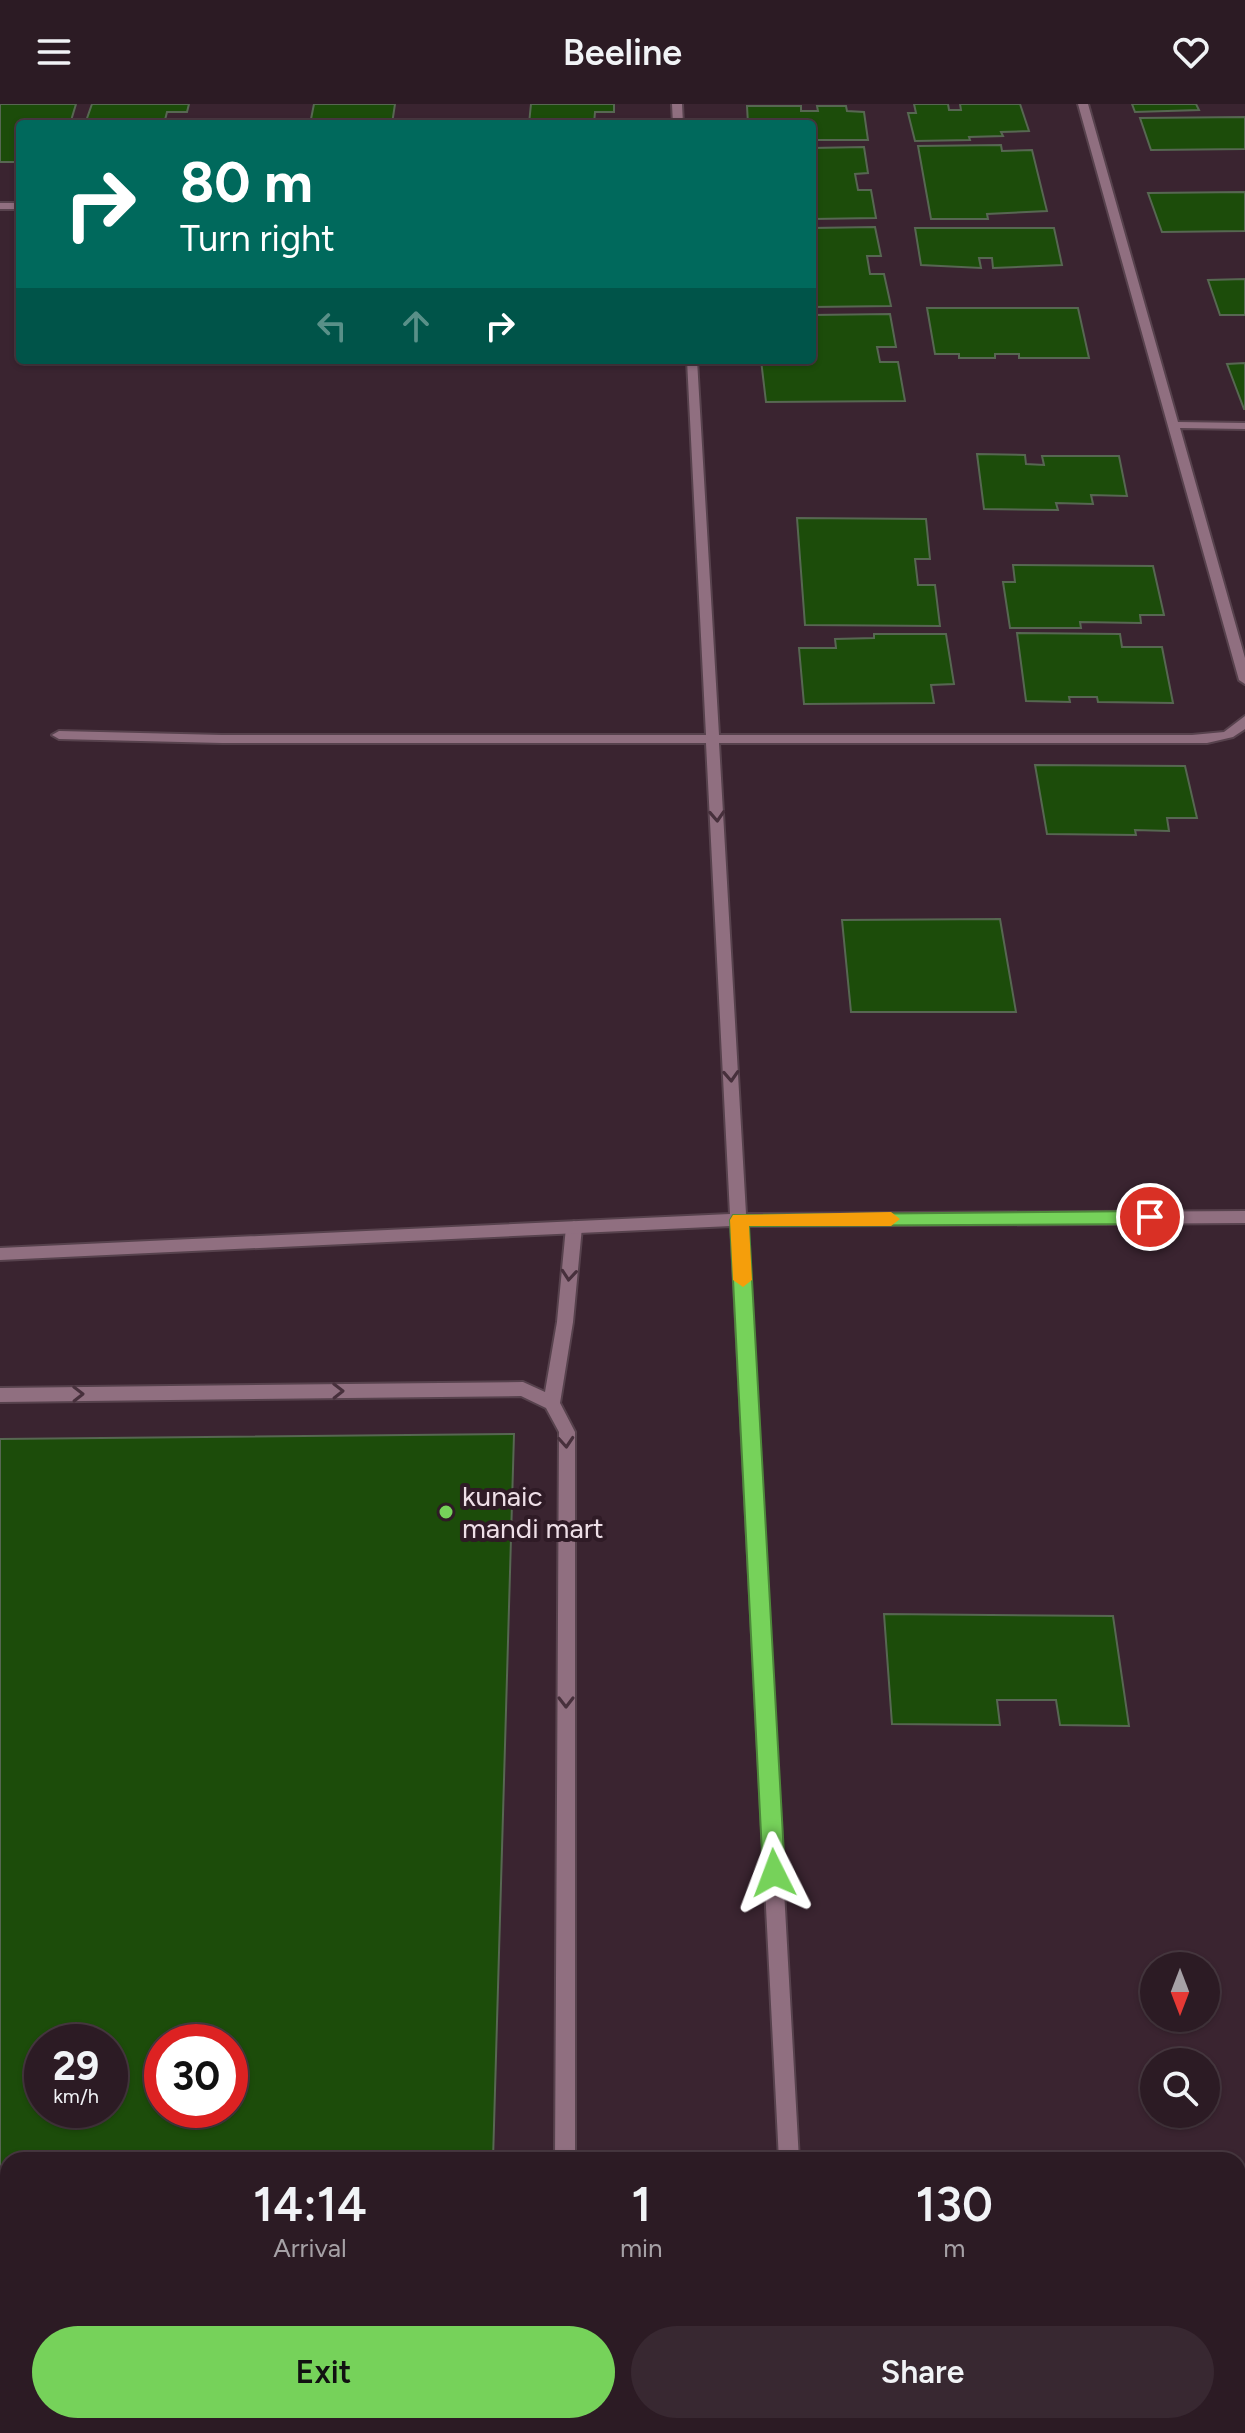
<!DOCTYPE html>
<style>
body{margin:0;font-family:Figtree,sans-serif;background:#382831;color:#f1f3f6;height:100vh;display:flex;flex-direction:column;font-size:30px;white-space:nowrap}
*{box-sizing:border-box;margin:0}
p{font-size:26px;color:#a6a1a6}
.icon{flex:none;width:44px;height:44px;fill:none;stroke:currentColor;stroke-width:2;stroke-linecap:round;stroke-linejoin:round}
.map{position:relative;flex:1;overflow:hidden}
.sheet{position:absolute;left:0px;top:2048px;width:1246px;height:282px;display:flex;flex-direction:column;background:#2c1b24;border-radius:24px 24px 0 0;box-shadow:0 2px 6px #0004,0 0 0 2px #483941}
.sheet>*{flex:none}
.banner{position:absolute;left:16px;top:16px;width:800px;height:244px;border-radius:8px;box-shadow:0 2px 6px #0004,0 0 0 2px #483941;background:#00695c;color:#fff;overflow:hidden}
.needle{width:52px;rotate:180deg}
.controls{position:absolute;left:1140px;top:1848px;display:grid;gap:16px}
.controls a{display:grid;place-items:center;width:80px;height:80px;border-radius:50%;background:#2c1b24;box-shadow:0 2px 6px #0004,0 0 0 2px #483941;font-size:40px}
.speed{position:absolute;left:24px;top:1920px;display:flex;gap:16px;font-size:40px;font-weight:700;text-align:center}
.speed>*{display:grid;place-content:center;width:104px;height:104px;border-radius:50%;background:#2c1b24;box-shadow:0 2px 6px #0004,0 0 0 2px #483941;line-height:1}
.speed small{font-size:20px;font-weight:400}
.speed .limit{border:12px solid #d22;background:#fff;color:#111}
.pin{position:absolute;display:grid;place-items:center;width:68px;height:68px;color:#fff;margin:-34px;border:4px solid #fff;border-radius:50%;box-shadow:0 2px 8px #0007}
.me{position:absolute;width:88px;margin:-44px;rotate:357deg;stroke-linejoin:round;filter:drop-shadow(0 0 6px #0008)}
.turn{display:flex;align-items:center;gap:28px;height:168px;padding:0 32px;font-size:36px}
.turn .icon{width:104px;height:104px;stroke-width:2.5}
.turn b{display:block;font-size:56px;line-height:68px}
.lanes{display:flex;align-items:center;height:76px;padding:0 32px;background:#0003;justify-content:center;gap:40px;direction:ltr}
.lanes .off{opacity:.35}
.eta{display:flex;justify-content:space-evenly;align-items:center;height:136px;text-align:center}
.eta b{font-size:48px;font-weight:600;line-height:56px}
.cta{display:flex;gap:16px;margin-top:auto;padding:16px 32px}
.cta a{flex:1;height:92px;border-radius:48px;background:#76d25a;color:#111;font-size:32px;font-weight:600;line-height:92px;text-align:center}
.cta a+a{background:#382831;color:#f1f3f6}
header{display:flex;justify-content:space-between;align-items:center;height:104px;padding:0 32px;background:#2c1b24;font-size:36px;font-weight:600}
.map>svg:first-child{display:block}
.building{fill:#1c4c0a;stroke:#576752;stroke-width:2;fill-rule:evenodd}
.lines{fill:none;stroke-linecap:round;stroke-linejoin:round}
.service-casing{stroke:#57424d;stroke-width:4}
.minor-casing{stroke:#57424d;stroke-width:4}
.service{fill:#906f80;fill-rule:evenodd}
.minor{fill:#906f80;fill-rule:evenodd}
.oneway{stroke:#47303c}
.route{fill:#76d25a;stroke:#4d883a;stroke-width:2}
.slow{fill:#f59e0b}
.poi-dot{fill:#76d25a;stroke:#2f1b26;stroke-width:3}
.labels{text-anchor:middle;dominant-baseline:central;stroke-width:8;stroke-linejoin:round;paint-order:stroke}
.poi-label{font-size:28px;fill:#eedfe7;stroke:#2f1b26;text-anchor:start}
</style>
<header><svg class="icon" aria-label="menu" viewBox="0 0 24 24"><path d="M4 6h16M4 12h16M4 18h16"/></svg>Beeline<svg class="icon" aria-label="heart" viewBox="0 0 24 24"><path d="M12 20l-8-8c-3-5 5-10 8-4 3-6 11-1 8 4z"/></svg></header>
<div class="map">
<svg width="1245" height="2329" viewBox="0 0 1245 2329">
<rect width="100%" height="100%" fill="#3a2430"/>
<!-- building -->
<path class="building" d="M0 0H76L70 20H20V58H0Z
M92 0H189L187 8H167L164 20H168H85Z
M314 0H395L392 20H310Z
M531 0H614V8H595L594 20H529Z
M914 0H948L949 6H961L960 0H1020L1029 27 1001 28 1003 32 969 33 970 36 915 37 908 9H916Z
M1132 0H1196L1199 6 1135 8Z
M747 2H801V7H818L817 2H846L847 7 864 8 868 36H812V20H748Z
M1245 13V45L1151 46 1140 14Z
M1001 41 1002 47 1032 46 1047 107 987 110 988 115H931L918 42Z
M864 43 868 69 855 70 858 86H871L876 114 812 115V44Z
M1245 88V127L1162 128 1148 89Z
M875 123 881 152H867L870 170H884L891 202 812 203V124Z
M915 124H1054L1062 161 993 164 992 154H979L981 164 921 161Z
M1245 175V211H1220L1208 176Z
M927 204H1078L1089 254H1019V250H995V254H959V250H935Z
M890 210 896 243H877L880 258H898L905 297 766 298 761 256H812V211Z
M1245 259V305H1244L1227 260Z
M977 350 1025 351 1026 360 1044 361 1042 352H1119L1127 392 1091 391 1093 400 1056 399 1058 406 984 405Z
M797 414 926 415 930 455H915L918 481H935L940 522 805 521Z
M1013 461 1153 462 1164 511H1140L1141 519 1080 518 1081 524H1010L1003 478H1015Z
M1017 529 1120 530 1122 543H1162L1173 599 1098 598 1097 593H1069L1070 598 1026 597Z
M874 530H946L954 580 931 581 934 599 804 600 799 544H836L835 535 874 534Z
M1035 661 1185 662 1197 714H1167L1169 727 1135 726 1136 731 1047 730Z
M1000 815 1016 908H851L842 816Z
M514 1330 493 2056H8V2322H485V2329H0V1335ZM42 1938H110V2006H42ZM162 1938H230V2006H162Z
M884 1510 1113 1512 1129 1622 1060 1621 1056 1596H997L1000 1621 892 1620Z"/>
<g class="lines">
<!-- service casing -->
<g class="service-casing">
<path id="service" d="M574 1117 582 1123 573 1218 560 1299 575 1328V2056H555L559 1328 546 1304 521 1292 0 1298V1284L523 1278 545 1288 557 1218 566 1123Z
M553 2322H575V2329H553Z"/>
</g>
<!-- minor casing -->
<g class="minor-casing">
<path id="minor" d="M672 0H682L683 20H673Z
M1078 0H1088L1178 318 1245 319V325L1180 324 1245 554V580L1239 576Z
M0 99H20V105H0Z
M687 256H697L719 631H1192L1224 628 1245 612V625L1233 633 1207 639H719L746 1110 1245 1107V1119L747 1122 799 2056H779L731 1122 0 1156V1144L730 1110 706 639H222L59 635 52 631 59 627 222 631H706Z
M815 2322H840L843 2329H818Z"/>
</g>
<!-- service -->
<use href="#service" class="service"/>
<!-- minor -->
<use href="#minor" class="minor"/>
</g>
<!-- one-way arrows -->
<defs><path id="oneway-chevron" d="M-2-3.5L2.5 0L-2 3.5" fill="none" stroke-width="1.6" stroke-linecap="round" stroke-linejoin="round" transform="scale(2)"/></defs>
<g class="oneway">
<use href="#oneway-chevron" transform="translate(717 712) rotate(87)"/>
<use href="#oneway-chevron" transform="translate(731 972) rotate(87)"/>
<use href="#oneway-chevron" transform="translate(569 1171) rotate(95)"/>
<use href="#oneway-chevron" transform="translate(338 1287) rotate(-1)"/>
<use href="#oneway-chevron" transform="translate(78 1290) rotate(-1)"/>
<use href="#oneway-chevron" transform="translate(566 1338) rotate(86)"/>
<use href="#oneway-chevron" transform="translate(566 1598) rotate(90)"/>
</g>
<!-- route -->
<path class="route" d="M1150 1107 1159 1113 1150 1120 749 1122 785 1769 781 1776 774 1779 766 1776 763 1769 730 1116 733 1111Z"/>
<!-- slow -->
<path class="slow" d="M891 1108 900 1115 891 1122H749L752 1176 743 1183 733 1176 730 1116 733 1111Z"/>
<!-- markers -->
<circle class="poi-dot" cx="446" cy="1408" r="8"/>
<g class="labels">
<!-- poi labels -->
<g class="poi-label">
<text x="462" y="1392">kunaic<tspan x="462" dy="32">mandi mart</tspan></text>
</g>
</g>
</svg>
<div class="controls">
<a><svg class="needle" viewBox="-14 -14 28 28"><path d="M0-13l5 13h-10z" fill="#e53935"/><path d="M0 13l5-13h-10z" fill="#a6a1a6"/></svg></a>
<a><svg class="icon" aria-label="search" viewBox="0 0 24 24"><circle cx="10" cy="10" r="6"/><path d="M15 15l6 6"/></svg></a>
</div>
<div class="speed"><div>29<small>km/h</small></div><div class="limit">30</div></div>
<div class="pin" style="left:1150px;top:1113px;background:#d93025"><svg class="icon" aria-label="arrive" viewBox="0 0 24 24"><path d="M6 21V4h12l-3 4 3 4H6"/></svg></div>
<svg class="me" style="left:774px;top:1769px" viewBox="-20 -20 40 40"><path d="M0-17L14 15 0 8-14 15z" fill="#76d25a" stroke="#fff" stroke-width="4"/></svg>
<div class="banner">
<div class="turn"><svg class="icon" aria-label="right" viewBox="0 0 24 24"><path d="M7 20v-9h11M14 6l5 5-5 5"/></svg><div><b>80 m</b>Turn right</div></div>
<div class="lanes"><svg class="icon off" aria-label="left" viewBox="0 0 24 24"><path d="M17 20v-9H6M10 6l-5 5 5 5"/></svg><svg class="icon off" aria-label="ahead" viewBox="0 0 24 24"><path d="M12 20V5M6 11l6-6 6 6"/></svg><svg class="icon" aria-label="right" viewBox="0 0 24 24"><path d="M7 20v-9h11M14 6l5 5-5 5"/></svg></div>
</div>
<section class="sheet">
<div class="eta">
<div><b>14:14</b><p>Arrival</p></div>
<div><b>1</b><p>min</p></div>
<div><b>130</b><p>m</p></div>
</div>
<div class="cta"><a>Exit</a><a>Share</a></div>
</section>
</div>
